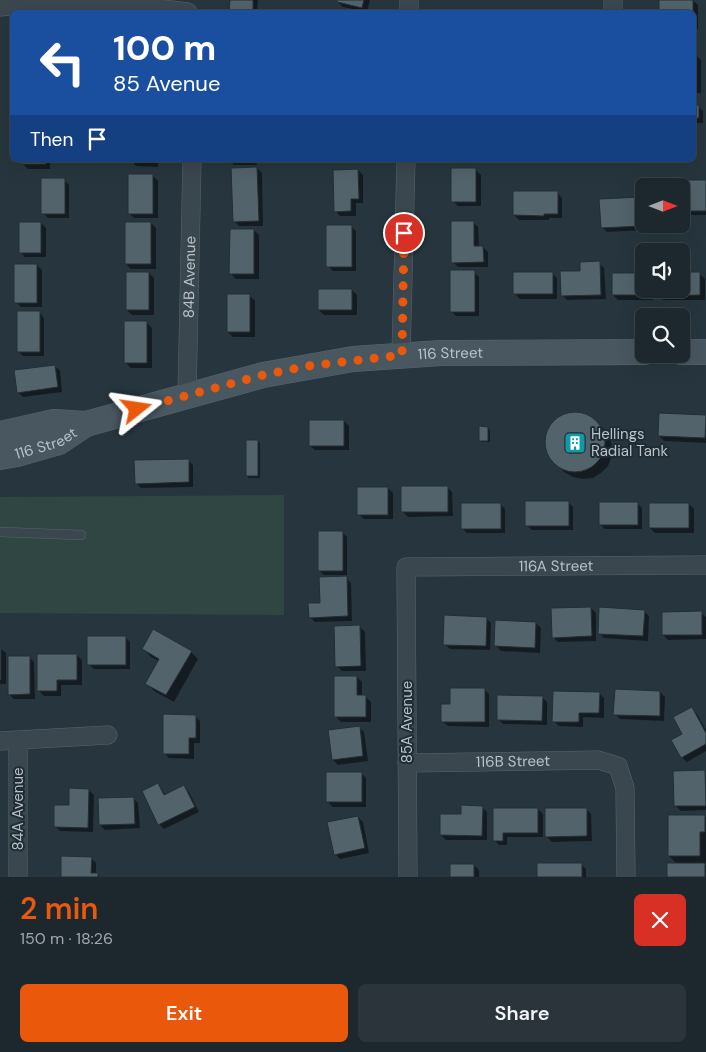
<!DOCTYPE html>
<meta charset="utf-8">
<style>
body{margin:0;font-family:"DM Sans",sans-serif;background:#2a343a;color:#f1f3f6;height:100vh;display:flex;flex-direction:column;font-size:19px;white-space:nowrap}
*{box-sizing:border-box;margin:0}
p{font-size:16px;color:#a0a6aa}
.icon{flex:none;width:28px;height:28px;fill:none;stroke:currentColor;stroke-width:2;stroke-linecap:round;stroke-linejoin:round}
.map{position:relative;height:877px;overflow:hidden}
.sheet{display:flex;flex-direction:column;background:#1d282e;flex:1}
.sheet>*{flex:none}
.banner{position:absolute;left:10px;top:10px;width:686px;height:152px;border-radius:8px;box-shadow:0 5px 20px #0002,0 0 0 1px #3b444a;background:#1a4fa0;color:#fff;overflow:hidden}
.needle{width:32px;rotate:90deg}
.tools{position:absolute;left:635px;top:178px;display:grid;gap:10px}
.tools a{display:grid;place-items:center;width:55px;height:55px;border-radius:8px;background:#1d282e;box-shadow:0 5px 20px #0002,0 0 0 1px #3b444a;font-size:25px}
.pin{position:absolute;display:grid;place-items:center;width:42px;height:42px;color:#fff;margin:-21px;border:2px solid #fff;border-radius:50%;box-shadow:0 1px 5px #0007}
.me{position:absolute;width:55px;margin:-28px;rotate:75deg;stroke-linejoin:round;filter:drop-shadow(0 0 4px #0008)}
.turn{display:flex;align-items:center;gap:18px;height:105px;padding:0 20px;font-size:22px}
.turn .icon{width:65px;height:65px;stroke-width:2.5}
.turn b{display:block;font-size:35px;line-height:42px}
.then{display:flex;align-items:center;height:48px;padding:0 20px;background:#0003;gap:10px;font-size:19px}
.round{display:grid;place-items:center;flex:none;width:52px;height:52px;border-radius:8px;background:#2a343a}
.summary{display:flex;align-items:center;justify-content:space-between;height:85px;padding:0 20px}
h1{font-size:30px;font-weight:600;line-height:38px;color:#ea580c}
.primary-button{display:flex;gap:10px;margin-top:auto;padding:10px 20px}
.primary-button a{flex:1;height:58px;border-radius:8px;background:#ea580c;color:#fff;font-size:20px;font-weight:600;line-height:58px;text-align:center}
.primary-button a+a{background:#2a343a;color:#f1f3f6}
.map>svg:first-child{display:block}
.green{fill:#2f4642}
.shadow{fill:#0007}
.building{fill:#52636b;stroke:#222e36}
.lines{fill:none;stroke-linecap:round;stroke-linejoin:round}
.lane-casing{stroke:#59656c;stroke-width:10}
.street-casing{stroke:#59656c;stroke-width:19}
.secondary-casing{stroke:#59656c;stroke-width:26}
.lane{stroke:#3b474e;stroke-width:9}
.street{stroke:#3b474e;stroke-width:18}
.secondary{stroke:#495761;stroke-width:25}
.route{stroke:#ea580c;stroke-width:9;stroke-dasharray:0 16.2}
.labels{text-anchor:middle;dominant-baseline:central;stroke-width:4;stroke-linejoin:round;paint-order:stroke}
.street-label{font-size:15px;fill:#b7c2c9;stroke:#202c34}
.poi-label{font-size:15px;fill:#b7c2c9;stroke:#202c34;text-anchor:start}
</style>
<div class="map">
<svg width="706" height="877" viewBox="0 0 706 877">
<rect width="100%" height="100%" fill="#27363e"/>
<!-- green -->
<path class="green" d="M284 495V615L0 613V497Z"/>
<!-- shadow -->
<path class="shadow" d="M231 0H258L257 12H231Z
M338 0H370L367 12 343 7 338 2Z
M660 0H693L698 5V29H694V12H660Z
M694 55H696L701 60V93H694Z
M694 106H698L703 111V123H696V147H694Z
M23 160H50V169H28L23 164Z
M131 160H158V167L136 166Z
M229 160H256L257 165H234Z
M257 168 262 173 263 226H239L234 221Z
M358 170 363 175V203H356V216H340L335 211Z
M476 170 481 175V206H458L453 201Z
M153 176 158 181V218H134L129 213Z
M64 180 69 185V218H48L43 213Z
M706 182V215H687L682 210Z
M557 193 562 198V218H549V220H519L514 215Z
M640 199 644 202V224H646L647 230 607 232 602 227Z
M473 222 478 227 479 247H483L488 252V267H458L453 262Z
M41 223 46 228V257H25L20 252Z
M151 223 156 228V269H131L126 264Z
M351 226 356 231V271H333L328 266Z
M254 230 259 235V279H236L231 274Z
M599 263 604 268 606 299 567 300 562 295 582 272Z
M37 265 42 270V307H21L16 302Z
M681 266 686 270V274H700L705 279V300H663L658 295V289H681Z
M474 272 479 277V316H456L451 311Z
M149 273 154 278V315H132L127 310Z
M552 273 557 278V299H520L515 294Z
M644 289H653V300H618L613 295Z
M352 290 357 295V315H324L319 310Z
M250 296 255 301V337H233L228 332Z
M40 313 44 318V356H23L18 351Z
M147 323 152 328V368H131L126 363Z
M55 366 60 371 62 392 23 397 18 392Z
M571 412 580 413 589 416 605 430 610 438 612 447V456L608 466 601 473 593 478 583 479 573 477 564 472 549 456 546 447V437L549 428 554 421 562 415Z
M705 417 706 443 664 441 659 436Z
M344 421 349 426V450H315L310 446Z
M488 428 490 430V442H482L480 440Z
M258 441 260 443V478H249L247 476Z
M188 460 193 465V487L141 488 136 483Z
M447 487 452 492 453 516 408 517 403 512Z
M388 488 393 493V519H364L359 514Z
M568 502 573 507V530H532L527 526Z
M637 503 642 508V529H605L600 524Z
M500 504 505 509V533H467L462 528Z
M689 504 694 509V533H655L650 528Z
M342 532 347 537V575H324L319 570Z
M346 578 351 583 352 621 315 622 310 617Z
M591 608 596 613V641L558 642 553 637Z
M644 611 649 616 648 641 604 638 599 633Z
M701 613 706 617V639L668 640 663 635Z
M486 618 491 623 490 650 450 649 445 644Z
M536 623 541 628 540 653 501 651 496 646Z
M360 627 365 632 366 671H342L337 666Z
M125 637 130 642V669H94L89 664Z
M0 648 6 653V684H0Z
M144 649 191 652 198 659 174 702 154 691 147 683 159 661 151 657Z
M77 655 82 660V685H61V696H44L39 691Z
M29 657 34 662 35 699H14L9 694Z
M357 677 362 682V697H366L371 702V722H341L336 717Z
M484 689 489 694V727L448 726 443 722Z
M660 692 665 697 664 721 620 719 615 714Z
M599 693 604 698V718L583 717V727L559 726 554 721Z
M542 697 547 702V725L503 724 498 719Z
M692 709 697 714 706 730V751L687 762 682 757 684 735Z
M195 716 200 721V743H194V759L169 758 164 753Z
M359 727 364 732 368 761 338 765 333 760Z
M705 771 706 810 681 811 676 806Z
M361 773 366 778V807H333L328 802Z
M158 784 166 796 184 787 189 792 199 812 164 829 159 824Z
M89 790 94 795 93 832 60 831 55 826 70 807Z
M133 798 138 803 140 828 105 830 100 825Z
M482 807 487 812V840H446L441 835 462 815Z
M494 809H538L543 814V837H507V845H499L494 840Z
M586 809 591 814 592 841 552 842 547 837Z
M704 816 706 818V864H703L706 866V877H668L677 864 669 856Z
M358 817 363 822 369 853 340 859 335 854Z
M91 858 96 863V874L100 877H62Z
M581 864 586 869V877H538Z
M474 865 479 870V877H451Z"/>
<!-- building -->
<path class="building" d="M230 0H253V12H229Z
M337 0H364L362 8 337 2Z
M659 0H693V12H659Z
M694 54H696V88H694Z
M694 105H699V118H694Z
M21 160H46V164H21Z
M130 160H153V162H130Z
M257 167 259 221 233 222 231 168Z
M451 168H476V202H451Z
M358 169 359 199H351V211L334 212 333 170Z
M128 174H153V214H128Z
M41 178H65V214H41Z
M681 180H706V211H681Z
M513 191H558V214H544V216L513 215Z
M641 197 642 226 601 228 599 199Z
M451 221H474V246H483L484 262 451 263Z
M19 222H41V253H19Z
M125 222H151V264H125Z
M326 225H352V267H326Z
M230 229H254V274H229Z
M600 261 601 295 561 296 560 271H580V262Z
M14 264H37V303H14Z
M450 270H475V312H450Z
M126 272H149V310H126Z
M513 272H553V294H513Z
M681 272H700V295L657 296V289H681Z
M612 273H644V289H649V295H612Z
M318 289H352V310H318Z
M227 294H250V332H227Z
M17 311H40V352H17Z
M124 321H147V363H124Z
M55 365 58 387 17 393 14 370Z
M545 442a30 30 0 1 1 60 0a30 30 0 1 1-60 0Z
M659 413 706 415 705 438 658 436Z
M309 420H344V446H309Z
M479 426 488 427V441H479Z
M246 440H258V476H246Z
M189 459V482L135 484 134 460Z
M401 486H448V512H401Z
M357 487H388V515H357Z
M525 501H569V526H525Z
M599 502H638V525H599Z
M461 503H501V529H461Z
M649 503H689V528H649Z
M318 531H343V571H318Z
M347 576 348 616 309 618 308 603H320L319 577Z
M591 607 592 636 552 638 551 608Z
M599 607 645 610 643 636 598 634Z
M702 611V635H662V612Z
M444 615 487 617 486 646 443 645Z
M495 620 536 622 535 648 494 646Z
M360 625 361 666 335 667 334 626Z
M153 629 192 651 166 695 145 684 159 659 142 649Z
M87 636H126V665H87Z
M0 647H1V680H0Z
M37 654H77V680H57V691H37Z
M8 656H30V694L8 695Z
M334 676H357V695H366V717H334Z
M450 688H485V722H441V704H450Z
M615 689 660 691V716L613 715Z
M553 691 600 692 599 713H579V722H552Z
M497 695 543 696 542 721 497 720Z
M692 707 706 733V744L681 758 671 740 682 734 673 717Z
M163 714 196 715V738H189V754H163Z
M360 726 363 756 332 760 328 730Z
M705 770 706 806H674L673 771Z
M326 772H362V802H326Z
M158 783 164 795 184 785 195 807 158 825 142 791Z
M69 788 89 789 88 828 54 827V805H69Z
M134 797 135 824 99 825 98 798Z
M461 805 483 806 482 836 440 835V814H461Z
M493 808H538V833H503V841H493Z
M545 808H587V836L545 837Z
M668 815H705V832H700V856H668Z
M358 816 365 848 334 855 327 822Z
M61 856 92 857 91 873H98V877H61Z
M537 863H582V877H537Z
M667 863H705V877H667Z
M450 864H474V877H450Z"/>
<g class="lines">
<!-- lane casing -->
<g class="lane-casing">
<path id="lane" d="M0 532 81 535"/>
</g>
<!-- street casing -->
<g class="street-casing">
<g id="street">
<path d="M0 7 8 6 155 8 188 12"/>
<path d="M409 12V0"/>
<path d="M613 12V0"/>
<path d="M401 355 406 160"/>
<path id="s1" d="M187 395 192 160"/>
<path d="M0 741 108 735"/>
<path id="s2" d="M407 763 598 760 618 766 625 788 626 877"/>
<path d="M18 877V741"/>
<path id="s3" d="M408 877 406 567 706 565"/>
</g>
</g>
<!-- secondary casing -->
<g class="secondary-casing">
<g id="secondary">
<path d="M681 352H706"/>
<path id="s4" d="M0 434 54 422 86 424 263 375 353 359 441 353 644 352"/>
<path id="s5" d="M0 457 17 454 59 442 86 424"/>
</g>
</g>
<!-- lane -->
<use href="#lane" class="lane"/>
<!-- street -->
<use href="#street" class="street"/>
<!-- secondary -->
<use href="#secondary" class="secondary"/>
</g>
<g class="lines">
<!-- route -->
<path class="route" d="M137 409 263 375 308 366 402 355 404 233"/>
</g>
<!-- icons -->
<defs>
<g id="building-square" transform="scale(1.125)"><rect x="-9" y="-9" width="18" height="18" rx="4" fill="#0f9aa8" stroke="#202c34"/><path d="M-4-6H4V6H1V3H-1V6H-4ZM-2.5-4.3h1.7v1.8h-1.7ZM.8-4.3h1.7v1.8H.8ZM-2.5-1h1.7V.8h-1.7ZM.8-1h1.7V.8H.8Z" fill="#fff"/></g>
</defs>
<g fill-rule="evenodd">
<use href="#building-square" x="575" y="443"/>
</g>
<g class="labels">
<!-- street labels -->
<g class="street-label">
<text stroke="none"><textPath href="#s1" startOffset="118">84B Avenue</textPath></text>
<text stroke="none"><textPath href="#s4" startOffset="460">116 Street</textPath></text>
<text stroke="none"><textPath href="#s5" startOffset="48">116 Street</textPath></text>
<text stroke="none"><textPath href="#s3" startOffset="460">116A Street</textPath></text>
<text transform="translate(407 722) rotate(-90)">85A Avenue</text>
<text stroke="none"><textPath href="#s2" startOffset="106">116B Street</textPath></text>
<text transform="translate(18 809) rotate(-90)">84A Avenue</text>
</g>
<!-- poi labels -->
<g class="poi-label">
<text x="591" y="434">Hellings<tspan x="591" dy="17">Radial Tank</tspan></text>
</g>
</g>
</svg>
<div class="tools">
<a><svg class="needle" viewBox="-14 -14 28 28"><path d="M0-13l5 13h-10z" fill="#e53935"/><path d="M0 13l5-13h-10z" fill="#a0a6aa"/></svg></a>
<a><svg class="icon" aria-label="sound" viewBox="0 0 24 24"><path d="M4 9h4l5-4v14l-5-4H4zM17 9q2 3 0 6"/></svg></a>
<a><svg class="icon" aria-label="search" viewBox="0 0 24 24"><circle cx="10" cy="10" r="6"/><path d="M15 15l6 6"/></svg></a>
</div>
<div class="pin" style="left:404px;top:233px;background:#d93025"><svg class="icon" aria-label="arrive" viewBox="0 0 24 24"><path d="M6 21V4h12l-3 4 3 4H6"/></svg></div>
<svg class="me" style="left:137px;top:409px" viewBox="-20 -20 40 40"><path d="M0-17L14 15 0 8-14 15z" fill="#ea580c" stroke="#fff" stroke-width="4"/></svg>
<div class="banner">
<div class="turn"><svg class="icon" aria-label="left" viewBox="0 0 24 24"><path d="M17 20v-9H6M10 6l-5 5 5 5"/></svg><div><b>100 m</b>85 Avenue</div></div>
<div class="then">Then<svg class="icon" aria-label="arrive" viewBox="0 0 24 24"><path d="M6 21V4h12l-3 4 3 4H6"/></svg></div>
</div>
</div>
<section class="sheet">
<div class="summary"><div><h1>2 min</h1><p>150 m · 18:26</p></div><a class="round" style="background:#d93025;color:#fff"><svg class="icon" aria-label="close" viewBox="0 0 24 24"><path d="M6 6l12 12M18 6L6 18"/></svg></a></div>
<div class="primary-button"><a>Exit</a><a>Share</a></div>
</section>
